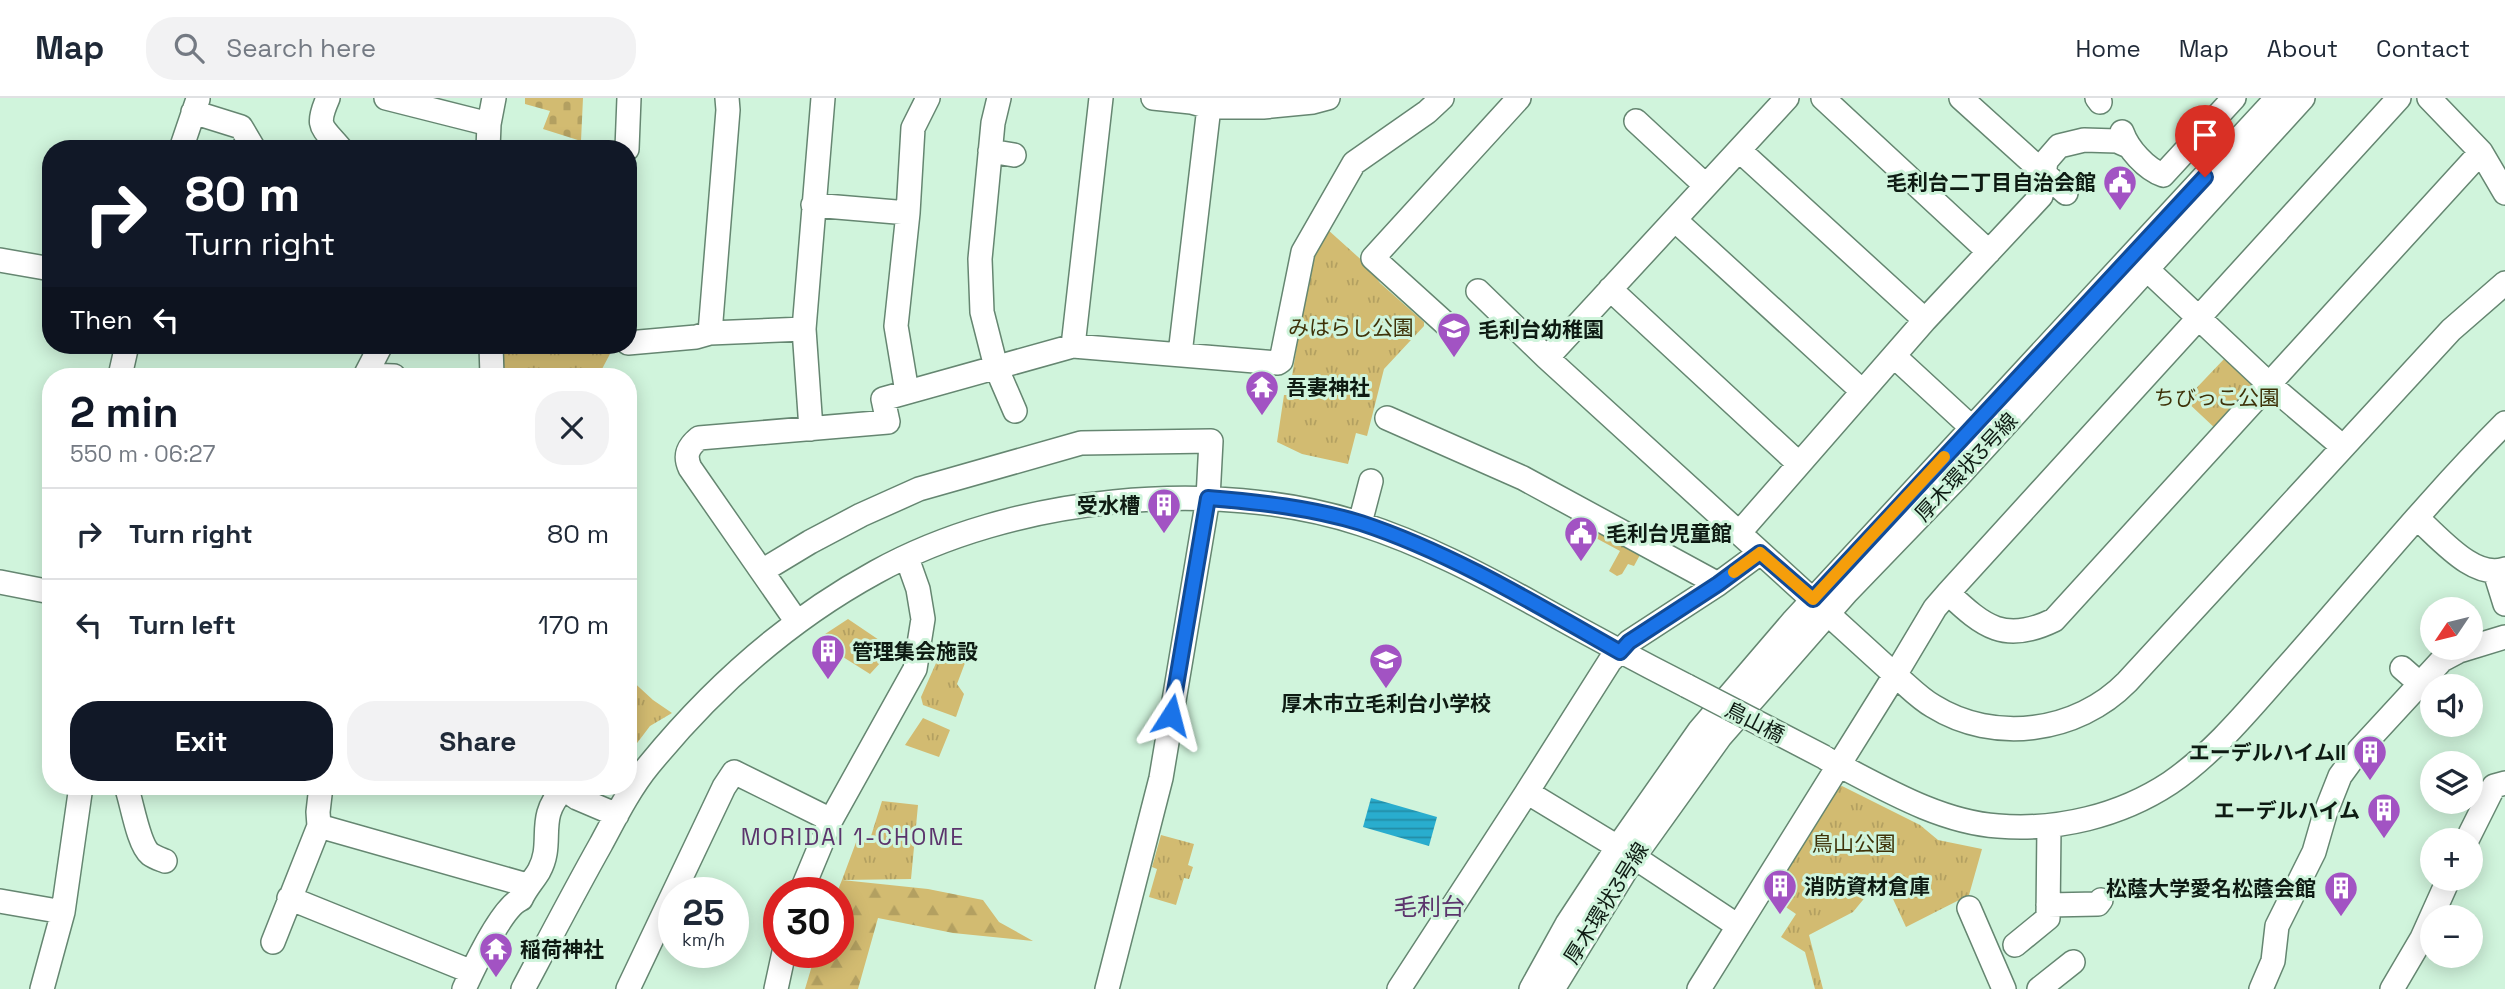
<!DOCTYPE html>
<meta charset="utf-8">
<style>
body{margin:0;font-family:"Space Grotesk","Noto Sans JP",sans-serif;background:#f2f2f3;color:#1f2937;height:100vh;display:flex;flex-direction:column;font-size:26px;white-space:nowrap}
*{box-sizing:border-box;margin:0}
p{font-size:23px;color:#747a83}
.icon{flex:none;width:38px;height:38px;fill:none;stroke:currentColor;stroke-width:2;stroke-linecap:round;stroke-linejoin:round}
.map{position:relative;flex:1;overflow:hidden}
.details{position:absolute;left:42px;top:270px;width:595px;height:427px;display:flex;flex-direction:column;background:#fff;border-radius:28px;box-shadow:0 4px 18px #0003}
.details>*{flex:none}
.guide{position:absolute;left:42px;top:42px;width:595px;height:214px;border-radius:28px;box-shadow:0 4px 18px #0003;background:#111827;color:#fff;overflow:hidden}
.needle{width:46px;rotate:235deg}
.controls{position:absolute;left:2420px;top:499px;display:grid;gap:14px}
.controls a{display:grid;place-items:center;width:63px;height:63px;border-radius:50%;background:#fff;box-shadow:0 4px 18px #0003;font-size:35px}
.speed{position:absolute;left:658px;top:779px;display:flex;gap:14px;font-size:35px;font-weight:700;text-align:center}
.speed>*{display:grid;place-content:center;width:91px;height:91px;border-radius:50%;background:#fff;box-shadow:0 4px 18px #0003;line-height:1}
.speed small{font-size:18px;font-weight:400}
.speed .limit{border:10px solid #d22;background:#fff;color:#111}
.pin{position:absolute;display:grid;place-items:center;width:60px;height:60px;color:#fff;margin:-72px -30px;border-radius:50% 50% 50% 0;rotate:-45deg;box-shadow:0 0 7px #0007}
.pin .icon{rotate:45deg}
.me{position:absolute;width:77px;margin:-38px;rotate:9deg;stroke-linejoin:round;filter:drop-shadow(0 0 5px #0008)}
.turn{display:flex;align-items:center;gap:24px;height:147px;padding:0 28px;font-size:32px}
.turn .icon{width:91px;height:91px;stroke-width:2.5}
.turn b{display:block;font-size:49px;line-height:60px}
.then{display:flex;align-items:center;height:66px;padding:0 28px;background:#0003;gap:14px;font-size:26px}
.round{display:grid;place-items:center;flex:none;width:74px;height:74px;border-radius:28px;background:#f2f2f3}
.head{display:flex;align-items:center;justify-content:space-between;height:119px;padding:0 28px}
h1{font-size:42px;font-weight:600;line-height:52px;color:#111827}
.cta{display:flex;gap:14px;margin-top:auto;padding:14px 28px}
.cta a{flex:1;height:80px;border-radius:28px;background:#111827;color:#fff;font-size:28px;font-weight:600;line-height:80px;text-align:center}
.cta a+a{background:#f2f2f3;color:#1f2937}
ul{padding:0;list-style:none}
li{display:flex;align-items:center;gap:21px;height:91px;padding:0 28px;border-top:2px solid #e0e1e3}
li div{flex:1}
li b{display:block;font-size:26px}
li em{font-style:normal}
header{display:flex;align-items:center;gap:42px;box-sizing:border-box;height:98px;padding:0 35px;background:#fff;border-bottom:2px solid #e0e1e3}
header strong{font-size:33px}
nav{display:flex;gap:38px;margin-inline-start:auto;font-size:24px}
.search{width:490px;height:63px;background:#f2f2f3;display:flex;align-items:center;gap:18px;box-sizing:border-box;padding:0 24px;border-radius:28px;color:#747a83;font-size:26px}
.map>svg:first-child{display:block}
.forest{fill:url(#forest-firs)}
.cemetery{fill:url(#cemetery-stones)}
.park{fill:url(#park-tufts)}
.water{fill:url(#water-rules)}
.lines{fill:none;stroke-linecap:round;stroke-linejoin:round}
.minor-casing{stroke:#658671;stroke-width:26}
.minor{stroke:#fff;stroke-width:23}
.minor-bridge-casing{stroke:#658671;stroke-width:26;stroke-linecap:butt}
.minor-bridge{stroke:#fff;stroke-width:23}
.route-casing{stroke:#114b97;stroke-width:18}
.route{stroke:#1a73e8;stroke-width:12}
.slow{stroke:#f59e0b;stroke-width:12}
.labels{text-anchor:middle;dominant-baseline:central;stroke-width:6;stroke-linejoin:round;paint-order:stroke}
.poi-label{font-size:21px;font-weight:bold;fill:#0e1b13;stroke:#d0f4dc;text-anchor:start}
.park-label{font-size:21px;fill:#3e3209;stroke:#d0f4dc}
.street-label{font-size:21px;fill:#0e1b13;stroke:#d0f4dc}
.neighbourhood-label{font-size:23px;letter-spacing:2px;fill:#5b346c;stroke:#d0f4dc}
.quarter-label{font-size:24px;fill:#5b346c;stroke:#d0f4dc}
</style>
<header>
<strong>Map</strong>
<div class="search"><svg class="icon" aria-label="search" viewBox="0 0 24 24"><circle cx="10" cy="10" r="6"/><path d="M15 15l6 6"/></svg>Search here</div>
<nav><a>Home</a><a>Map</a><a>About</a><a>Contact</a></nav>
</header>
<div class="map">
<svg width="2505" height="891" viewBox="0 0 2505 891">
<defs>
<pattern id="forest-firs" width="22" height="20" patternUnits="userSpaceOnUse" patternTransform="scale(1.75)"><rect width="22" height="20" fill="#d2bb71"/><path d="M5 1l3.5 6h-7zM16 11l3.5 6h-7z" fill="#b3a061"/></pattern>
<pattern id="cemetery-stones" width="16" height="16" patternUnits="userSpaceOnUse" patternTransform="scale(1.75)"><rect width="16" height="16" fill="#d2bb71"/><path d="M2 7V4a2 2 0 0 1 4 0v3zM10 15v-3a2 2 0 0 1 4 0v3z" fill="#b3a061"/></pattern>
<pattern id="park-tufts" width="24" height="20" patternUnits="userSpaceOnUse" patternTransform="scale(1.75)"><rect width="24" height="20" fill="#d2bb71"/><path d="M3 7l-1-3M5 7V3M7 7l1-3M15 17l-1-3M17 17v-4M19 17l1-3" fill="none" stroke="#b3a061"/></pattern>
<pattern id="water-rules" width="6" height="5" patternUnits="userSpaceOnUse" patternTransform="scale(1.75)"><rect width="6" height="5" fill="#29adce"/><path d="M0 2.5h6" fill="none" stroke="#228ca6"/></pattern>
</defs>
<rect width="100%" height="100%" fill="#d0f4dc"/>
<!-- forest -->
<path class="forest" d="M842 782 928 791 983 802 999 824 1033 843 953 835 878 820 858 891H805L816 854H838L837 794Z"/>
<!-- cemetery -->
<path class="cemetery" d="M525 0H583L581 43 543 31 550 13 525 6Z"/>
<!-- park -->
<path class="park" d="M1327 131 1367 167 1380 185 1424 224V228L1384 271 1367 338 1356 335 1348 366 1302 356 1277 344 1284 297H1289L1311 159Z
M499 247H611V254L602 271 551 278H502Z
M2225 260 2252 284V292L2217 332 2185 302Z
M1573 416 1641 455 1634 468 1628 466 1622 476 1617 478 1609 473 1620 453 1568 425Z
M848 521 885 546 886 551 879 561 881 564 870 576 816 542Z
M940 556 965 565 957 586 964 596 956 619 923 607 921 599Z
M628 579 653 602 672 615 650 628 628 657Z
M923 620 950 632 939 659 905 647Z
M1842 688 1920 727 1938 742 1982 751 1969 797 1906 829 1893 801 1877 785 1853 814 1809 837 1823 891H1815L1805 854 1781 839 1796 816 1768 797 1834 690Z
M882 703 918 707 911 781 842 782 858 739 871 738Z
M1161 737 1194 746 1188 767 1193 769 1189 781 1184 780 1176 807 1149 799 1157 771 1152 769Z"/>
<!-- water -->
<path class="water" d="M1371 700 1437 719 1429 748 1363 729Z"/>
<g class="lines">
<!-- minor casing -->
<g class="minor-casing">
<path id="minor" d="M328 0C315 30 322 28 341 51
M386 0 489 26
M999 0 993 25 980 161 982 214 996 269 1015 313
M1153 0 1191 4 1209 9H1263L1313 4 1328 0
M1823 0 1989 154
M1961 0 2066 95
M2097 0 2100 4
M2399 0 1948 495 1935 510 1895 577C1907 587 1919 600 1933 608 1994 646 2077 635 2127 584L2451 232 2505 185
M2429 0 2481 54 2505 95
M193 14 241 29 254 51
M1636 23 1705 87
M2122 34C2128 51 2146 71 2163 77L2234 0
M181 51 198 1
M488 51 489 26 494 0
M627 51 629 0
M1739 52 1925 222
M990 53 1014 57
M813 107 908 115
M1675 122 1862 293
M2136 161 2270 287 2343 349
M0 162 51 171
M1610 191 1798 365
M1478 193 1547 260 1895 577 1699 891
M1447 227 1373 160 1519 0
M710 235 728 12 727 0
M628 245 696 239 710 235 804 231
M491 247 492 278
M1073 248 1101 0
M1180 256 1209 9
M1894 258 1971 329
M1547 260 1787 0
M366 277 394 278
M120 278 127 247
M365 278 381 247
M907 294 896 228 908 115 913 30 928 0
M1387 320 1523 380 1718 486
M811 331 804 231 823 0
M2418 421C2440 440 2474 482 2505 471
M1360 425 1371 383
M1740 434 1925 222 2041 98 2046 63 2059 48 2084 42 2117 43 2126 47
M762 473 810 444 861 417 919 391 1081 345 1211 343 1208 400 1161 680 1107 891
M2495 474 2505 506
M0 484 51 494
M1948 495C1984 529 2005 546 2054 522L2481 54
M797 524 690 370C684 357 688 349 699 340L888 324 883 301 1073 248 1278 265 1281 263 1303 154 1354 65 1427 14 1442 0
M2402 570 2419 585
M1827 661C1880 688 1938 724 1998 728 2057 733 2120 718 2170 685 2217 653 2255 604 2293 562 2363 483 2431 399 2505 325
M126 688C132 704 138 746 150 756 154 759 160 761 165 763
M560 688 577 700 617 717
M319 728 527 787
M2467 742 2494 688 2505 685
M801 794 831 722 915 571 923 521 918 491 907 460
M289 800 472 874
M0 803 63 814
M2048 807 2098 806 2101 802
M1969 810 2004 891
M1738 828 1634 759 1527 694 1610 563 1629 544 1718 486 1760 455
M273 844 319 728 318 714 321 688
M2015 847 2048 820 2049 728
M42 891 63 814 81 688
M464 891C473 871 502 809 521 801 526 790 533 783 539 773 555 744 535 720 563 692
M523 891C549 842 574 794 601 746 615 720 630 690 649 667 712 590 788 522 876 474 1011 399 1214 378 1361 426 1423 446 1480 476 1536 507 1586 535 1636 562 1687 588
M628 891 724 689 734 674 831 722
M776 891 784 854
M1399 891 1527 694
M1531 891 1567 826 1617 750 1699 633 1794 522 2277 0
M1553 891 1634 759 1720 639 1847 494 1956 381 2303 0
M2039 891 2073 864
M2261 891 2273 863 2277 828 2314 754 2325 716 2340 678 2359 652 2442 562 2459 553 2505 539
M2392 891 2422 840 2449 780"/>
</g>
<!-- minor -->
<use href="#minor" class="minor"/>
<!-- minor-bridge casing -->
<g class="minor-bridge-casing">
<path id="minor-bridge" d="M1687 588 1824 659"/>
</g>
<!-- minor-bridge -->
<use href="#minor-bridge" class="minor-bridge"/>
</g>
<g class="lines">
<!-- route casing -->
<g class="route-casing">
<path id="route" d="M1171 617 1208 400C1259 404 1312 410 1361 425 1452 455 1537 507 1620 554L1629 544 1718 486 1760 455 1813 501 2205 79"/>
</g>
<!-- route -->
<use href="#route" class="route"/>
<!-- slow -->
<path class="slow" d="M1734 474 1760 455 1813 501 1944 359"/>
</g>
<!-- icons -->
<defs>
<g id="civic-pin" transform="scale(1.75)"><path d="M0 17L-7.5 6A9.5 9.5 0 1 1 7.5 6Z" fill="#a253c3" stroke="#d0f4dc"/><path d="M-.6-6.5H3V-4.5H.6V-3L4-1V1h2V6H-6V1h2V-1L-.6-3ZM-1.2 2.5V6h2.4V2.5Z" fill="#fff"/></g>
<g id="school-pin" transform="scale(1.75)"><path d="M0 17L-7.5 6A9.5 9.5 0 1 1 7.5 6Z" fill="#a253c3" stroke="#d0f4dc"/><path d="M0-5L7-2L0 1L-7-2ZM-4 1L0 2.5L4 1V4Q0 6-4 4Z" fill="#fff"/></g>
<g id="temple-pin" transform="scale(1.75)"><path d="M0 17L-7.5 6A9.5 9.5 0 1 1 7.5 6Z" fill="#a253c3" stroke="#d0f4dc"/><path d="M0-6L5-2H3V0L6.5 2.5H4V6H1.5V3h-3V6H-4V2.5H-6.5L-3 0V-2H-5Z" fill="#fff"/></g>
<g id="building-pin" transform="scale(1.75)"><path d="M0 17L-7.5 6A9.5 9.5 0 1 1 7.5 6Z" fill="#a253c3" stroke="#d0f4dc"/><path d="M-4-6H4V6H1V3H-1V6H-4ZM-2.5-4.3h1.7v1.8h-1.7ZM.8-4.3h1.7v1.8H.8ZM-2.5-1h1.7V.8h-1.7ZM.8-1h1.7V.8H.8Z" fill="#fff"/></g>
</defs>
<g fill-rule="evenodd">
<use href="#civic-pin" x="2120" y="84"/>
<use href="#school-pin" x="1454" y="231"/>
<use href="#temple-pin" x="1262" y="289"/>
<use href="#building-pin" x="1164" y="407"/>
<use href="#civic-pin" x="1581" y="435"/>
<use href="#building-pin" x="828" y="553"/>
<use href="#school-pin" x="1386" y="562"/>
<use href="#building-pin" x="2370" y="654"/>
<use href="#building-pin" x="2384" y="712"/>
<use href="#building-pin" x="1780" y="788"/>
<use href="#building-pin" x="2341" y="790"/>
<use href="#temple-pin" x="496" y="851"/>
</g>
<g class="labels">
<!-- poi labels -->
<g class="poi-label">
<text x="2096" y="84" text-anchor="end">毛利台二丁目自治会館</text>
<text x="1478" y="231">毛利台幼稚園</text>
<text x="1286" y="289">吾妻神社</text>
<text x="1140" y="407" text-anchor="end">受水槽</text>
<text x="1606" y="435">毛利台児童館</text>
<text x="852" y="553">管理集会施設</text>
<text x="1386" y="605" text-anchor="middle">厚木市立毛利台小学校</text>
<text x="2346" y="654" text-anchor="end">エーデルハイムII</text>
<text x="2360" y="712" text-anchor="end">エーデルハイム</text>
<text x="1804" y="788">消防資材倉庫</text>
<text x="2316" y="790" text-anchor="end">松蔭大学愛名松蔭会館</text>
<text x="520" y="851">稲荷神社</text>
</g>
<!-- park labels -->
<g class="park-label">
<text x="1351" y="229">みはらし公園</text>
<text x="2217" y="299">ちびっこ公園</text>
<text x="1854" y="745">鳥山公園</text>
</g>
<!-- street labels -->
<g class="street-label">
<text transform="translate(1966 369) rotate(-47)">厚木環状3号線</text>
<text transform="translate(1755 624) rotate(27)">鳥山橋</text>
<text transform="translate(1606 805) rotate(-58)">厚木環状3号線</text>
</g>
<!-- neighbourhood labels -->
<g class="neighbourhood-label">
<text x="853" y="739">MORIDAI 1-CHOME</text>
</g>
<!-- quarter labels -->
<g class="quarter-label">
<text x="1429" y="808">毛利台</text>
</g>
</g>
</svg>
<div class="controls">
<a><svg class="needle" viewBox="-14 -14 28 28"><path d="M0-13l5 13h-10z" fill="#e53935"/><path d="M0 13l5-13h-10z" fill="#747a83"/></svg></a>
<a><svg class="icon" aria-label="sound" viewBox="0 0 24 24"><path d="M4 9h4l5-4v14l-5-4H4zM17 9q2 3 0 6"/></svg></a>
<a><svg class="icon" aria-label="layers" viewBox="0 0 24 24"><path d="M12 4l9 5-9 5-9-5zM3 14l9 5 9-5"/></svg></a>
<a>+</a>
<a>−</a>
</div>
<div class="speed"><div>25<small>km/h</small></div><div class="limit">30</div></div>
<div class="pin" style="left:2205px;top:79px;background:#d93025"><svg class="icon" aria-label="arrive" viewBox="0 0 24 24"><path d="M6 21V4h12l-3 4 3 4H6"/></svg></div>
<svg class="me" style="left:1171px;top:617px" viewBox="-20 -20 40 40"><path d="M0-17L14 15 0 8-14 15z" fill="#1a73e8" stroke="#fff" stroke-width="4"/></svg>
<div class="guide">
<div class="turn"><svg class="icon" aria-label="right" viewBox="0 0 24 24"><path d="M7 20v-9h11M14 6l5 5-5 5"/></svg><div><b>80 m</b>Turn right</div></div>
<div class="then">Then<svg class="icon" aria-label="left" viewBox="0 0 24 24"><path d="M17 20v-9H6M10 6l-5 5 5 5"/></svg></div>
</div>
<section class="details">
<div class="head"><div><h1>2 min</h1><p>550 m · 06:27</p></div><a class="round"><svg class="icon" aria-label="close" viewBox="0 0 24 24"><path d="M6 6l12 12M18 6L6 18"/></svg></a></div>
<ul>
<li><svg class="icon" aria-label="right" viewBox="0 0 24 24"><path d="M7 20v-9h11M14 6l5 5-5 5"/></svg><div><b>Turn right</b></div><em>80 m</em></li>
<li><svg class="icon" aria-label="left" viewBox="0 0 24 24"><path d="M17 20v-9H6M10 6l-5 5 5 5"/></svg><div><b>Turn left</b></div><em>170 m</em></li>
</ul>
<div class="cta"><a>Exit</a><a>Share</a></div>
</section>
</div>
